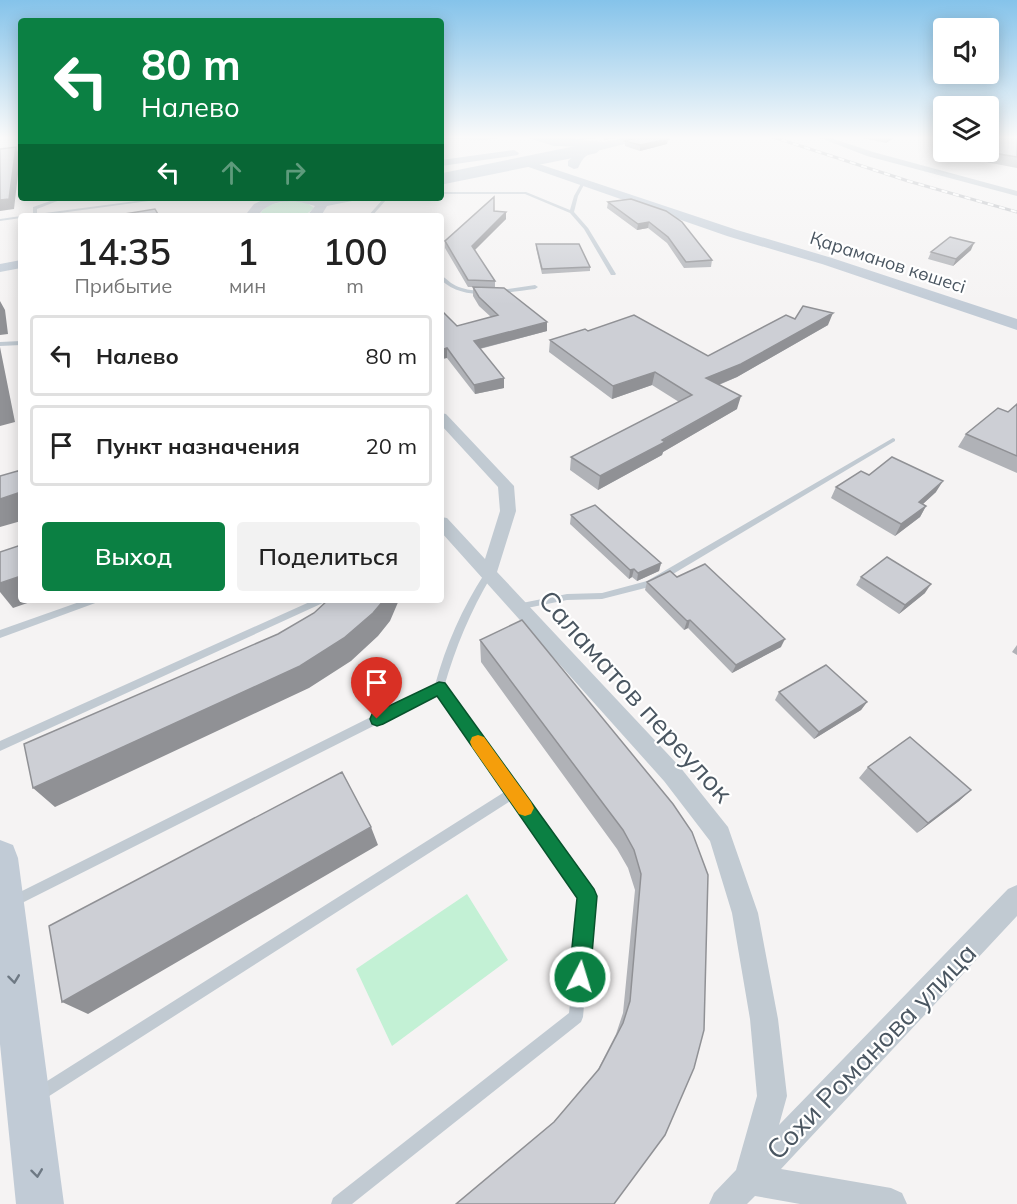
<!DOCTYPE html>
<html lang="ru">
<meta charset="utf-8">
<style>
body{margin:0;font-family:Mulish,sans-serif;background:#f2f2f2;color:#222;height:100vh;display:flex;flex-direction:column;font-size:22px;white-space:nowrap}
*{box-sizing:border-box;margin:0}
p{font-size:20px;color:#767676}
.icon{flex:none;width:33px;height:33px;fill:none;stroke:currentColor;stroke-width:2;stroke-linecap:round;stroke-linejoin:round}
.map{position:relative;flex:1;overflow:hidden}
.drawer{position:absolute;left:18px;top:213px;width:426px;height:390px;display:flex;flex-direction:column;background:#fff;border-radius:6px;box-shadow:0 3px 15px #0003}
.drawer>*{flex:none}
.hud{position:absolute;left:18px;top:18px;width:426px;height:183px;border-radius:6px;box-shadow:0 3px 15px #0003;background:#0b8043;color:#fff;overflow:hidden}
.controls{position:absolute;left:933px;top:18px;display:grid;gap:12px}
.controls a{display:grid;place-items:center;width:66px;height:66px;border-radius:6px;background:#fff;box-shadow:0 3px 15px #0003;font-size:30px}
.pin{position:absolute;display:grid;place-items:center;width:51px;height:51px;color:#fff;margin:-62px -26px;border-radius:50% 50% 50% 0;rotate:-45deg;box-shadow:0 0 6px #0007}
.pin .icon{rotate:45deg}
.me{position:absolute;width:66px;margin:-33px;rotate:5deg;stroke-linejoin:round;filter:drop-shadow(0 0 4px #0008)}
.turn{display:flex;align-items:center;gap:21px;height:126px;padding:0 24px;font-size:27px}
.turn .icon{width:78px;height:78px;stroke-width:2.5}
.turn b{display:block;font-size:42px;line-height:51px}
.lanes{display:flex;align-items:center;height:57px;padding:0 24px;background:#0003;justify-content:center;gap:30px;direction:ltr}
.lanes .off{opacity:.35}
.eta{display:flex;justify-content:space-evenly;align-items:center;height:102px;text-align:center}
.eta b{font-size:36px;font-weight:600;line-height:42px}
.action{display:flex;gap:12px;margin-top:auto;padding:12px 24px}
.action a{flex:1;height:69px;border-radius:6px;background:#0b8043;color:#fff;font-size:24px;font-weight:600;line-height:69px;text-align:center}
.action a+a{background:#f2f2f2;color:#222}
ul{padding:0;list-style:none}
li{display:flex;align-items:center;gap:18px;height:81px;margin:0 12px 9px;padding:0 12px;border:3px solid #e0e0e0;border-radius:6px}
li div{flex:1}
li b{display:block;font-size:22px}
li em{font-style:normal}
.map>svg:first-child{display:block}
.green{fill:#c3f1d5}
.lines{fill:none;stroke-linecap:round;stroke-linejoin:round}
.lane{fill:#c1cad2;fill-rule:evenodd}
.street{fill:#c1cad2;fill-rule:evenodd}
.secondary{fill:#c1cbd6;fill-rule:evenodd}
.rail-casing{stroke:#b5b8bd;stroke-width:3}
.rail{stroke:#fff;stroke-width:2;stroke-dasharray:6;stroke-linecap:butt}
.secondary-bridge{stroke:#c1cbd6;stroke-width:11}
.wall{fill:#b0b2b7}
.shaded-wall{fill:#909195}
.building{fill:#cdcfd5;stroke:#909195;stroke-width:1.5}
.oneway{stroke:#6e7984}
.route{fill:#0b8043;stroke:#07532c;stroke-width:1.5}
.slow{fill:#f59e0b}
.labels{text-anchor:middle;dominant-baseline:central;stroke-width:4.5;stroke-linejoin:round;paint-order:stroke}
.far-street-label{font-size:18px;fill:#4a5661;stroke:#fff}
.near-street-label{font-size:27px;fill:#4a5661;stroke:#fff}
</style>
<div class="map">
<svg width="1017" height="1204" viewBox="0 0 1017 1204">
<rect width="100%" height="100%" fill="#f5f3f3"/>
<!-- green -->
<path class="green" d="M287 201 307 203 314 208 304 216H264L261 212 269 205Z
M467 894 508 960 392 1046 356 969Z"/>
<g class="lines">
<!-- lane -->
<path class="lane" d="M503 136H514L486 140 441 139V137L486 138Z
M537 136 577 139 610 136 577 141Z
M583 180 586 181 578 196 574 212 588 228 616 274 615 275H611L584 229 570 213 525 194H441V192H526L570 210 574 196Z
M59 198H65L37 209V214L159 198H171L38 216H26L33 214V207Z
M384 198H392L386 200 372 216H368Z
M21 216V218L0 221V219L21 216H22Z
M441 275C448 280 453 286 462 288 485 295 512 288 535 285L538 287 535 289C505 292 466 303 441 280Z
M21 341V345L0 346V342Z
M893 438 895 439V441L653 586 602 599 567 600 517 610 512 607 517 604 567 594 602 593 647 581Z
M488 572 492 575C470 612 456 646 444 687L591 892 593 896 583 1017 581 1022 352 1204H331L333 1198 569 1013 581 898 512 800 43 1100 38 1102 33 1100 31 1095 33 1090 506 791 437 694 16 906 12 908 8 906 6 902 8 898 435 685C446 645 462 608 485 573Z
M85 600H99L98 602 0 638V630Z
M314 600H326L325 602 0 751V741Z"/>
<!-- street -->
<path class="street" d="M815 136H825L873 152 1017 191V196L867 156Z
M441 413 446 414 514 486 516 511 497 572 680 767 728 827 758 913 778 1019 787 1096 779 1125 1008 889 1017 885V916L781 1169 891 1188 902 1193 907 1204H800L755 1196 747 1204H709L714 1193 736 1170 757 1096 750 1019 732 913 710 841 664 781 441 532V517L447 518 485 559 500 511 498 487 441 425Z"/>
<!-- secondary -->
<path class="secondary" d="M522 136 604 142 634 136H656L593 152C582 158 583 159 578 168L574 169 568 166V161L577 153 588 147 554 146Z
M514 150 519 153 518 155 441 166V160Z
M524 159 737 230 832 258 1017 319V330L822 264 727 236 520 164 518 162Z
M267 198 321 200 354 198 352 201 327 206 321 216H307L315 206C297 200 273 198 260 213L262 216H248L247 213 254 204Z
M21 260V268L0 272V264Z
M0 840 13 845 18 858 64 1204H16L0 1044Z"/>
<!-- rail casing -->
<g class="rail-casing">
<path id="rail" d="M770 136 908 181 1017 212"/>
</g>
<!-- rail -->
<use href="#rail" class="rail"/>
<!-- secondary-bridge -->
<path class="secondary-bridge" d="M441 179 594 148"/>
</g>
<!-- wall -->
<path class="wall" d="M857 136H897L886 143 857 137Z
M1017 136V168L970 159 974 152H988Z
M668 139 667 144 640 151 625 146V141Z
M631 199 712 260 711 267 684 268 667 243 648 228 637 230 607 208 608 202Z
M494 211 506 212V219L474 250 495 281V288L547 331 480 349 504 378V388L475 394 447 358 441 359 457 326 491 317 479 306 473 296V287H468L445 248V241Z
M536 244 590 267V271L542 274 536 248Z
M971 250 953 266 928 259 931 252Z
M795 319 828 325 737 377 719 385 737 409 663 452 662 455 598 490 570 470 571 457 679 402 652 385 612 399 549 352 550 340 588 331 708 356Z
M1017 404V473L958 447 966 434 1008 412Z
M869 475 936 492 923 504 926 506 920 517 895 536 831 498 836 487Z
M571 515 661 563 659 571 637 581 632 577 629 579 570 524Z
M861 577 925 593 899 614 856 585Z
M647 582 781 647 732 673 688 628 684 630 645 590Z
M480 640 673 804 704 1030 554 1122 596 1073 616 1034 623 1013 635 890 628 868 617 849 481 662Z
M1017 645V655L1012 652Z
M779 692 867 702 861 710 814 739 775 700Z
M868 767 971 790 959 801 917 833 859 778Z"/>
<!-- shaded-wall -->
<path class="shaded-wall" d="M605 136H629L604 140Z
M889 136H897L886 143Z
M668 139 667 144 640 151V145Z
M16 147 20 157 14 209 0 211V200Z
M506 212V219L472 253V246Z
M649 222 648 228 637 230 638 224Z
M974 243 971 250 953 266 956 259Z
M0 301 5 310 8 334 0 335Z
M833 313 828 325 737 377 703 391 706 378Z
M547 322V331L474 350V341Z
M0 347 15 422 0 426Z
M447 348V358L441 359V350Z
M655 372 652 385 612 399 613 386Z
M504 378V388L475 394 474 385Z
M741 396 737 409 663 452 662 455 598 490 600 476Z
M943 481 936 492 913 513 919 502Z
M21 492V521L0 527V499Z
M926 506 920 517 895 536 901 524Z
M661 563 659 571 637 581 638 573Z
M634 569 632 577 629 579 630 570Z
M21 576V600H36L13 608 0 592V583Z
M931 584 925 593 899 614 905 605Z
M384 600H399L390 621 378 636 351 661 309 688 55 807 33 788Z
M690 620 688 628 684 630 687 621Z
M785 639 781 647 732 673 736 665Z
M867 702 861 710 814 739 819 732Z
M971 790 959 801 917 833 928 823Z
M371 827 378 845 88 1014 62 1002Z"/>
<!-- building -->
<path class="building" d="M643 136H662L668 139 640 145 625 141Z
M993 136H1017V157L988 152V139Z
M16 147 9 199 0 200V149Z
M494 197V211L506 212 472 246 495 281 468 280 445 241Z
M631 199 666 211 682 222 712 260 686 262 668 237 649 222 638 224 608 202Z
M155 209 159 216H112Z
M950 237 974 243 956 259 931 252Z
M536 244H579L590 267 542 269Z
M473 287 504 288 547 322 474 341 504 378 474 385 447 348 441 350V310L457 326 498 315 479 297Z
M803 306 833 313 741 364 706 378 741 396 662 440 665 442 600 476 571 457 692 395 655 372 613 386 550 340 585 329 588 331 634 315 708 356 786 315 795 319Z
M1017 404V456L966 434 998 408 1008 412Z
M892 457 943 481 919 502 926 506 901 524 836 487 861 471 869 475Z
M21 470V492L0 499V476Z
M595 505 661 563 638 573 634 569 630 570 571 515Z
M21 545V576L0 583V552Z
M887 557 931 584 905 605 861 577Z
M705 564 785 639 736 665 690 620 687 621 647 582 670 571 677 577Z
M328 600H384L373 613 344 638 300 666 33 788 24 744 278 634 314 613Z
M522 620 673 804 692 832 708 875 704 1030 694 1068 665 1135 614 1204H456L554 1122 599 1069 623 1023 630 1001 641 874 634 850 623 830 480 640Z
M826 665 867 702 819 732 779 692Z
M910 737 971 790 928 823 868 767Z
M342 772 371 827 62 1002 49 926Z"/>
<!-- one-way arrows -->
<defs><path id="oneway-chevron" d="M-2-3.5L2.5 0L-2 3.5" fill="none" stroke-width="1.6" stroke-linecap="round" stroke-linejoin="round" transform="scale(1.5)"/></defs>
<g class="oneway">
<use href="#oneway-chevron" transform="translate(14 979) rotate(83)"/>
<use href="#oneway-chevron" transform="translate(37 1173) rotate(83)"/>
</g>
<!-- sky -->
<linearGradient id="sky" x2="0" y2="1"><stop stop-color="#85c3ea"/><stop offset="0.45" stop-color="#fafafa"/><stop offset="1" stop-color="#fafafa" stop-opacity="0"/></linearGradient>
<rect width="1017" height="305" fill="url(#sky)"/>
<!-- route -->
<path class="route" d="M439 682 445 683 594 889 597 896 590 977 587 984 580 987 572 984 569 977 577 898 437 696 383 724 377 726 372 724 370 719 372 714Z"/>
<!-- slow -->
<path class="slow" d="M478 735 484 737 531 802 534 808 531 814 525 816 519 814 472 747 470 742 472 737Z"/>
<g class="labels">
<!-- far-street labels -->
<g class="far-street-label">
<text transform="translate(888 262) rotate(18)">Қараманов көшесі</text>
</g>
<!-- near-street labels -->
<g class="near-street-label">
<text transform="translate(636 696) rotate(48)">Саламатов переулок</text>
<text transform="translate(871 1051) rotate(-46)">Сохи Романова улица</text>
</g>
</g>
</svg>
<div class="controls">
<a><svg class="icon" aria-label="sound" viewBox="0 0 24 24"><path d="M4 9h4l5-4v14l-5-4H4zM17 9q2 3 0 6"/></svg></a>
<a><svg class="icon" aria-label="layers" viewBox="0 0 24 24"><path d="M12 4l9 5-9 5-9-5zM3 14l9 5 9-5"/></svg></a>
</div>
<div class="pin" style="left:377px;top:719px;background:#d93025"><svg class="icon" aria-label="arrive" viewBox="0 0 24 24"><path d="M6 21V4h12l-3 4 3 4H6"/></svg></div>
<svg class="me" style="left:580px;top:977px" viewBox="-20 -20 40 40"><circle r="17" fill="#0b8043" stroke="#fff" stroke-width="3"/><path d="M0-11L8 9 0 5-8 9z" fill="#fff"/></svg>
<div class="hud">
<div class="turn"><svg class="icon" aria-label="left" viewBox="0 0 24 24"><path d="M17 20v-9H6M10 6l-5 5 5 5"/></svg><div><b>80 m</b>Налево</div></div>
<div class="lanes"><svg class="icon" aria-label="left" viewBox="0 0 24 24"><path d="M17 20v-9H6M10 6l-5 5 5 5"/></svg><svg class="icon off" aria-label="ahead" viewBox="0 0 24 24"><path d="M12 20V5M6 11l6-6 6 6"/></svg><svg class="icon off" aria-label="right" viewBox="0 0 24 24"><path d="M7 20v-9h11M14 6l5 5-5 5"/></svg></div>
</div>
<section class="drawer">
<div class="eta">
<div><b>14:35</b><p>Прибытие</p></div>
<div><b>1</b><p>мин</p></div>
<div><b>100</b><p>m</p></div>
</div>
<ul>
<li><svg class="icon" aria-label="left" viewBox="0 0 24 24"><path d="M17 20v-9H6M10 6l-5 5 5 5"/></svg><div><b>Налево</b></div><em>80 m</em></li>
<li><svg class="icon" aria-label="arrive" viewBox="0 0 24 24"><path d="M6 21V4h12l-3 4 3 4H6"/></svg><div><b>Пункт назначения</b></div><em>20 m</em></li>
</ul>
<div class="action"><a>Выход</a><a>Поделиться</a></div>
</section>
</div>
